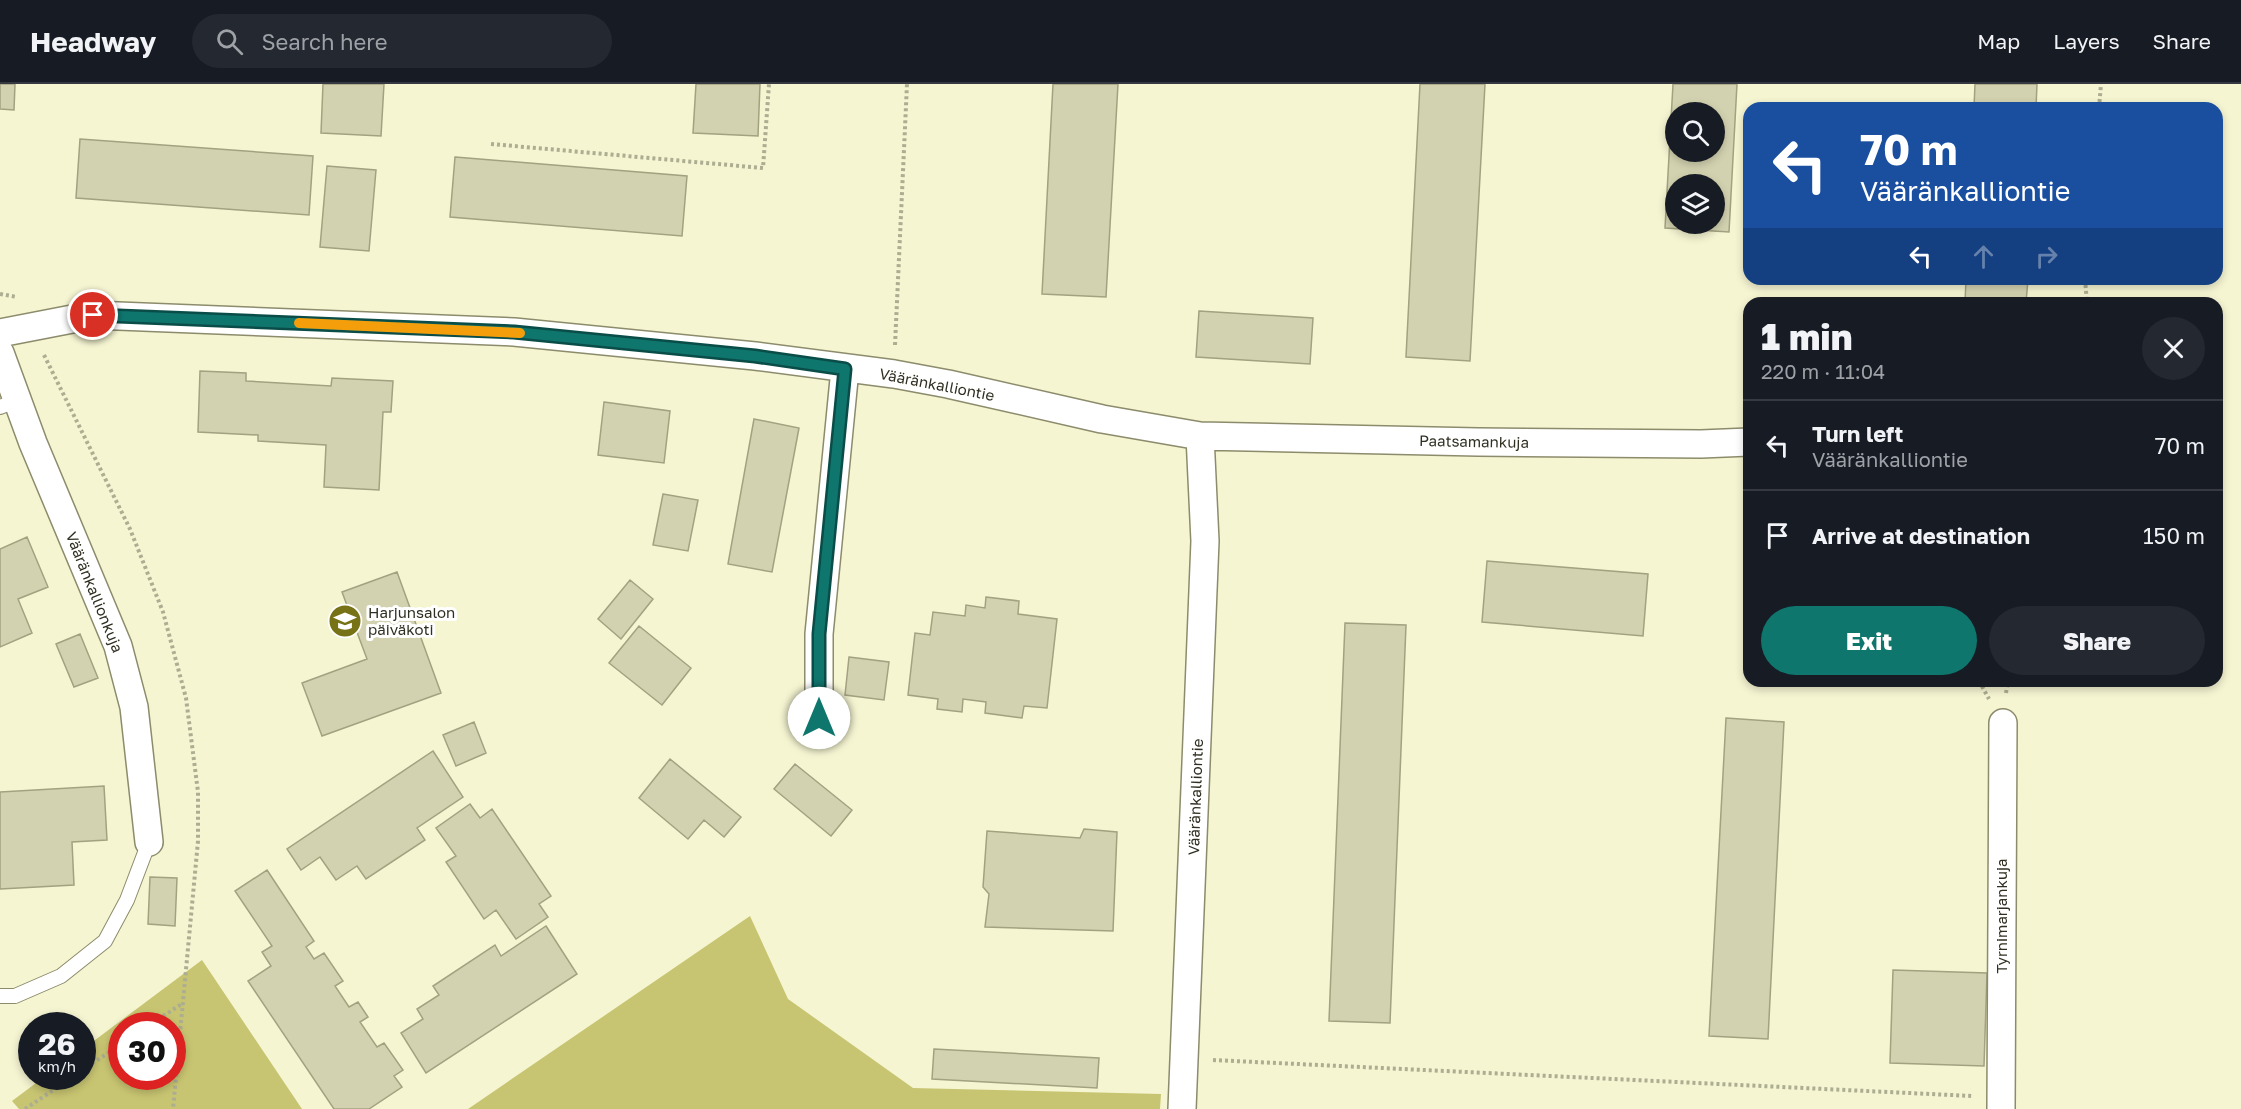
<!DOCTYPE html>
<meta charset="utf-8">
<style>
body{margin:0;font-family:"Golos Text",sans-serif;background:#242831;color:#f1f3f6;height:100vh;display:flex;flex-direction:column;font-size:22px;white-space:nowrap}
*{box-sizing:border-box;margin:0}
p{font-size:20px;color:#9ea1a6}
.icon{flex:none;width:33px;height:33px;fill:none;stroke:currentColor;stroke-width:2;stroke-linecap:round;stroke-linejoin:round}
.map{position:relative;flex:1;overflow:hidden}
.panel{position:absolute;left:1743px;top:213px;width:480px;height:390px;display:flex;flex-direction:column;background:#171b24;border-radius:18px;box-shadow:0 3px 9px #0003}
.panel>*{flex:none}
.banner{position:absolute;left:1743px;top:18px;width:480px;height:183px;border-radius:18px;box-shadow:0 3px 9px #0003;background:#1a4fa0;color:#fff;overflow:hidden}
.controls{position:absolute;left:1665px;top:18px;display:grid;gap:12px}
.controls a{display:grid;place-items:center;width:60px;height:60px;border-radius:50%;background:#171b24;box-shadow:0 3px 9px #0003;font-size:30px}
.speed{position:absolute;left:18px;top:928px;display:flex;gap:12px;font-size:30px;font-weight:700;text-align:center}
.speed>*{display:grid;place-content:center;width:78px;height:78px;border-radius:50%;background:#171b24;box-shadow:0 3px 9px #0003;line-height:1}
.speed small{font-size:15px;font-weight:400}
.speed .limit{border:9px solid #d22;background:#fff;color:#111}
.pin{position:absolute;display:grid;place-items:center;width:51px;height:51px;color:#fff;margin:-26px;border:3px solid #fff;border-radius:50%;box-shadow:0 2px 6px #0007}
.me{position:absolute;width:66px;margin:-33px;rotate:0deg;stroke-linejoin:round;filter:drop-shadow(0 0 4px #0008)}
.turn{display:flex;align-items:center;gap:21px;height:126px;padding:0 18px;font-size:27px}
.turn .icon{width:78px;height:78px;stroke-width:2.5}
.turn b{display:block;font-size:42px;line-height:51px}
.lanes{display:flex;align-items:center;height:57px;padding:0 18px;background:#0003;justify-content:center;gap:30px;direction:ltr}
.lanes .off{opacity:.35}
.round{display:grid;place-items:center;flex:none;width:63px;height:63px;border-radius:32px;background:#242831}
.overview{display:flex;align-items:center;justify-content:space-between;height:102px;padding:0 18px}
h1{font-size:36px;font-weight:800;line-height:45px}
.cta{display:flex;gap:12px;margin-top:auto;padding:12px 18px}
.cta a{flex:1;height:69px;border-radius:36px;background:#0f766e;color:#fff;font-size:24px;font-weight:800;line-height:69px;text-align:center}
.cta a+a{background:#242831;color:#f1f3f6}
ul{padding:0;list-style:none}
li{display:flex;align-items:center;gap:18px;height:90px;padding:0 18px;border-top:2px solid #363941}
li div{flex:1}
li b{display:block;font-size:22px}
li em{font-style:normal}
header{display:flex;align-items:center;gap:36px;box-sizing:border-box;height:84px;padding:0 30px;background:#171b24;border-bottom:2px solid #363941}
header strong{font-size:28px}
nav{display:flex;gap:33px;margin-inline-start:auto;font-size:21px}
.search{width:420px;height:54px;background:#242831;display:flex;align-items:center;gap:15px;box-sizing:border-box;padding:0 21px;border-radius:33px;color:#9ea1a6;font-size:22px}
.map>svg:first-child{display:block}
.green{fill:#c8c572;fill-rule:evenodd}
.building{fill:#d3d2b0;stroke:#a2a180;stroke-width:1.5;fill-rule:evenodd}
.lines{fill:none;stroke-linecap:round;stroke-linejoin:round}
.service-casing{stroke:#8c8b6b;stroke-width:16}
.minor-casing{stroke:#8c8b6b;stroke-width:30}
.path{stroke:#adad92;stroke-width:4;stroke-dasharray:3 3;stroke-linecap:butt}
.service{stroke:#fff;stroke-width:14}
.minor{stroke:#fff;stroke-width:27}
.route-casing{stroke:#0a4d48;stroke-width:15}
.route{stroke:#0f766e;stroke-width:10}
.slow{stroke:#f59e0b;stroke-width:10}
.labels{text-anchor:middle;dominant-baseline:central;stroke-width:6;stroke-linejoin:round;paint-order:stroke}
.street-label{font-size:15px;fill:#302f22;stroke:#fff}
.poi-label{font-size:15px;fill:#302f22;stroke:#fff;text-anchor:start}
</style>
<header>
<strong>Headway</strong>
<div class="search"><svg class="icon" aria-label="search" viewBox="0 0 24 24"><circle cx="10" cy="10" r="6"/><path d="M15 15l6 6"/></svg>Search here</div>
<nav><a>Map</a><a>Layers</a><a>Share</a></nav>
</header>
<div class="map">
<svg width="2241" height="1025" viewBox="0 0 2241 1025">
<rect width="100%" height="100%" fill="#f5f5d2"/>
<!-- green -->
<path class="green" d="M750 832 788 915 913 1004 1161 1010 1160 1025H468Z
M202 876 302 1025H19L12 1017 44 993H82L83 965ZM122 942H172V993H122Z"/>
<!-- building -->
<path class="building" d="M0 0H15L14 26 0 25Z
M323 0H384L381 52 321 49Z
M696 0H760L758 52 693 49Z
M1053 0H1118L1106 213 1042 210Z
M1420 0H1485L1470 277 1406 273Z
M1673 0H1737L1729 148 1665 144ZM1676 28H1714V68H1676ZM1676 100H1714V140H1676Z
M1975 0H2037L2036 24H1974Z
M80 55 313 72 309 131 76 114Z
M455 73 687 92 682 152 450 133Z
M327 82 376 86 369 167 320 163Z
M1966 195H2028L2026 219H1965Z
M1199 227 1313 234 1310 280 1196 273Z
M200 287 246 289V297L331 302 332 294 393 297 391 328H383L379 406 324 403 326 361 258 357V351L198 348Z
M604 318 670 327 664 379 598 371Z
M754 335 799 344 772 488 728 480Z
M663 410 698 416 688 467 653 461Z
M27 453 48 503 18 515 32 549 0 563V465Z
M1487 477 1648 490 1643 552 1482 538Z
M397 488 441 609 322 652 302 599 367 575 342 508Z
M630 496 653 515 621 555 598 535Z
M986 513 1019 517 1018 530 1057 535 1047 624 1024 622 1022 634 985 629 986 618 963 615 962 628 937 625 938 615 908 611 915 549 930 551 933 528 965 532 966 521 985 524Z
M1345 539 1406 541 1390 939 1329 937Z
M639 542 691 584 662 621 609 579Z
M80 550 98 594 74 603 56 560Z
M849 573 889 578 884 616 845 611Z
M1726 634 1784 638 1768 955 1709 952Z
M474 638 486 669 456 682 443 651Z
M433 667 463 713 417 744 425 756 366 795 357 782 336 796 320 773 301 786 287 765Z
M670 675 741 733 724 753 704 736 688 755 639 714Z
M795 680 852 726 831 752 774 705Z
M104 702 107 756 72 758 74 801 0 805V708Z
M470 720 480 734 492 725 551 812 539 820 548 833 516 855 496 826 484 835 446 778 456 772 436 744Z
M1084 745 1117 748 1113 847 985 843 989 810 983 803 987 747 1080 754Z
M267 786 314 857 306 863 314 875 324 869 343 897 335 902 349 923 358 918 368 933 360 938 377 963 384 959 403 986 394 992 402 1003 369 1025H334L248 897 271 882 262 868 272 862 235 807Z
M150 793 177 794 175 842 148 840Z
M546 842 577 890 426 989 401 949 423 935 417 925 439 911 433 902 495 861 501 872Z
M1893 886 1987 889 1984 982 1890 979Z
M934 965 1099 974 1097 1004 932 995Z"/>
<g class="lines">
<!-- service casing -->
<g class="service-casing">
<path id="service" d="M0 323 18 316
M0 912H15L61 892 105 857 127 816 149 758"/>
</g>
<!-- minor casing -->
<g class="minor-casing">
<path id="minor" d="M0 249 93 231 514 248 755 272 894 290 948 300 1102 335 1200 352 1478 358 1701 360 1749 358
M0 269 33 359 118 562 134 623 149 758
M819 634V550L845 285
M1182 1025 1205 457 1200 352
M2001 1025 2003 639"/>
</g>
<!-- path -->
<path class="path" d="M2099 24 2101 0
M491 60 763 84 769 0
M2085 195 2087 219
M0 210 17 213
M895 261 907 0
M44 271 130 445 163 528 186 614 198 708V757L173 1025
M1979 597 1989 615
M2006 609 2008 597
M148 942 183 919
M1213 976 1972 1012
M82 986 122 960
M25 1025 73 993"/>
<!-- service -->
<use href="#service" class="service"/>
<!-- minor -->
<use href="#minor" class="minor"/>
</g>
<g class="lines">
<!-- route casing -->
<g class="route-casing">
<path id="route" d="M93 231 514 248 755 272 845 285 819 550V634"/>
</g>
<!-- route -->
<use href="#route" class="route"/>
<!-- slow -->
<path class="slow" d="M299 239 520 249"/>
</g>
<!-- icons -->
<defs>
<g id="school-disc" transform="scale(1.725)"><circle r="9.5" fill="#767215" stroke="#fff"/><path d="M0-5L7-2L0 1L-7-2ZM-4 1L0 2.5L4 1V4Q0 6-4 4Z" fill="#fff"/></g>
</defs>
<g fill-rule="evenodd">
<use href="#school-disc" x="345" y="537"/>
</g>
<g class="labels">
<!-- street labels -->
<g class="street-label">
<text transform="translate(937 300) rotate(11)">Vääränkalliontie</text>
<text transform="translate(1474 357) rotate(1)">Paatsamankuja</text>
<text transform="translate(95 508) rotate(68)">Vääränkallionkuja</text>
<text transform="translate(1195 713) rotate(-88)">Vääränkalliontie</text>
<text transform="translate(2001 832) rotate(-90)">Tyrnimarjankuja</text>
</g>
<!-- poi labels -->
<g class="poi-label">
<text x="368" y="528">Harjunsalon<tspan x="368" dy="17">päiväkoti</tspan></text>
</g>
</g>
</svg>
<div class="controls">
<a><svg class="icon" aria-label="search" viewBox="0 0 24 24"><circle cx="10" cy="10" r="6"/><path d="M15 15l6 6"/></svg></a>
<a><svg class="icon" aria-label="layers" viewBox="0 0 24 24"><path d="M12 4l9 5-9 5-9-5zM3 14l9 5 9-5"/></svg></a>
</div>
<div class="speed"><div>26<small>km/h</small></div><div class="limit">30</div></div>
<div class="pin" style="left:93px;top:231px;background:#d93025"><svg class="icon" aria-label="arrive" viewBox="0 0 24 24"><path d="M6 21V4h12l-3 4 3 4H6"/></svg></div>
<svg class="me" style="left:819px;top:634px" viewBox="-20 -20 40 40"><circle r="19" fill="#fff"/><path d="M0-13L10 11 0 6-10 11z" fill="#0f766e"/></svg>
<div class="banner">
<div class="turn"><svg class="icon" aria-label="left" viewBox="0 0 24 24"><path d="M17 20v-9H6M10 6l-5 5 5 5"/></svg><div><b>70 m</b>Vääränkalliontie</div></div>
<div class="lanes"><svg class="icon" aria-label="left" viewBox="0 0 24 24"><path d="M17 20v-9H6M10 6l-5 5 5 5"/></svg><svg class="icon off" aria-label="ahead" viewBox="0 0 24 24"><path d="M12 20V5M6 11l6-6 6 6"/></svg><svg class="icon off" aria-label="right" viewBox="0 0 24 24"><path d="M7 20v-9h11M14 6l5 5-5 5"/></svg></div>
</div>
<section class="panel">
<div class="overview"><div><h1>1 min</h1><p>220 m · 11:04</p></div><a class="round"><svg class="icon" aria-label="close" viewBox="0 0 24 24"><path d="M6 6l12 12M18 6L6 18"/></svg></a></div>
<ul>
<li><svg class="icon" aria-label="left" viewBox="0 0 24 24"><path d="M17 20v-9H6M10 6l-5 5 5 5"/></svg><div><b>Turn left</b><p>Vääränkalliontie</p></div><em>70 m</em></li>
<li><svg class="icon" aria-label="arrive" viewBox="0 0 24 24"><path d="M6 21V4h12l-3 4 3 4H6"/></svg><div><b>Arrive at destination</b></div><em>150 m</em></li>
</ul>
<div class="cta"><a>Exit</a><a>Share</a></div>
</section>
</div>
